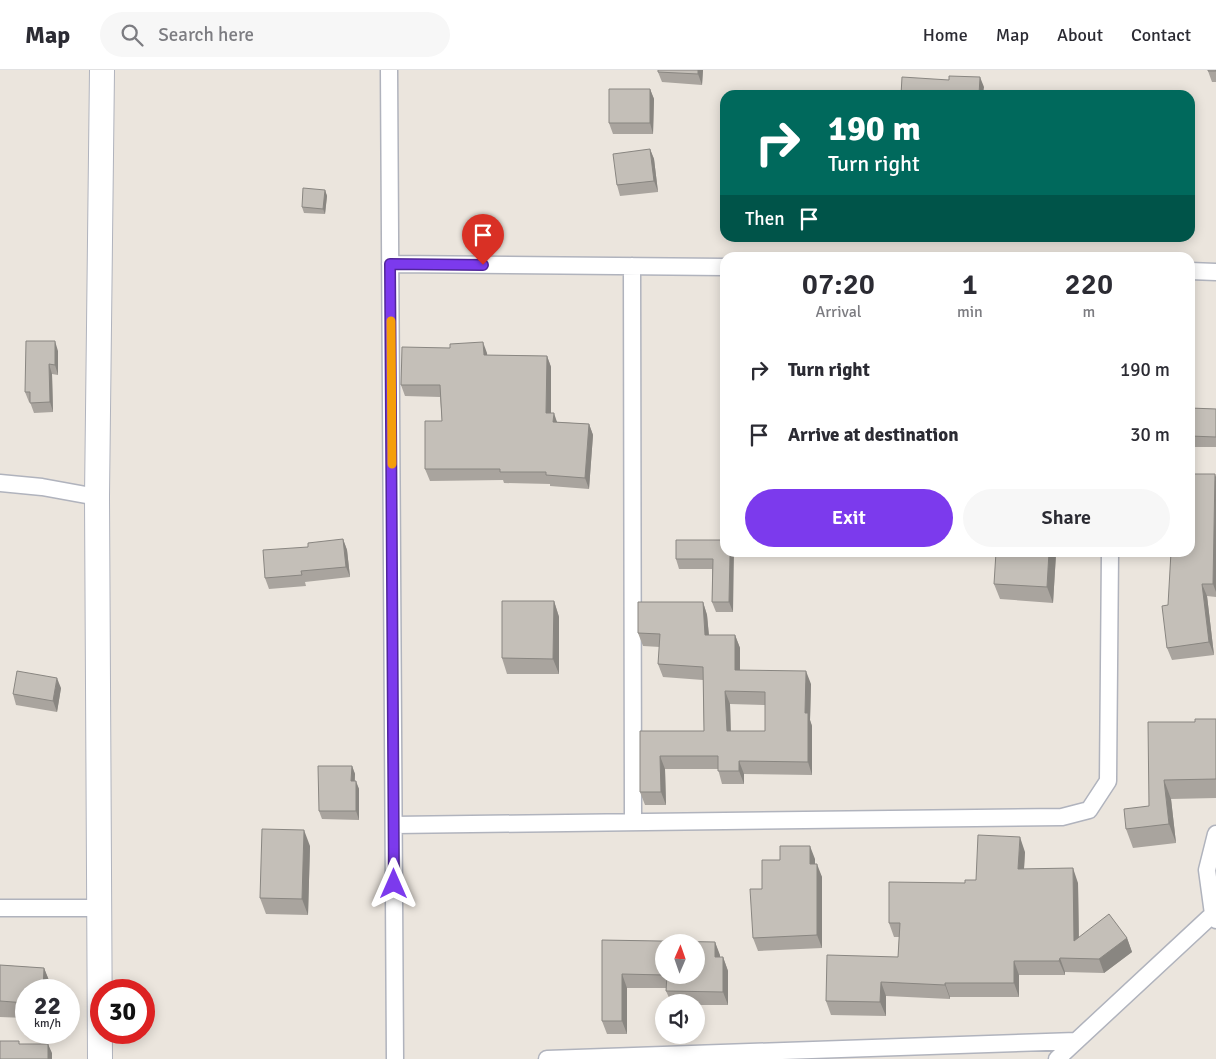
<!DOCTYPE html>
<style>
body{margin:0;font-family:Signika,sans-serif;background:#f7f7f7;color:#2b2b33;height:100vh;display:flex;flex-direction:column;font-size:19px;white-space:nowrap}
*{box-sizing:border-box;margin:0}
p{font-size:16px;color:#7c7c81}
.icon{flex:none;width:28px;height:28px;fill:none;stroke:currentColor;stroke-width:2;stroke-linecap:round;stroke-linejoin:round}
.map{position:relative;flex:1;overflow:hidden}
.details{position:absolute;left:720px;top:182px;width:475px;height:305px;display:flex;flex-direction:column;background:#fff;border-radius:15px;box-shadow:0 2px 12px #0003}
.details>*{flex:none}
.hud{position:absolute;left:720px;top:20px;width:475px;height:152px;border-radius:15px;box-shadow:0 2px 12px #0003;background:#00695c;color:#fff;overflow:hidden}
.needle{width:32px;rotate:2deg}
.controls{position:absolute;left:655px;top:864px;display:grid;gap:10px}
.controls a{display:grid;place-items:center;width:50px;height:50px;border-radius:50%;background:#fff;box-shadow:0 2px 12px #0003;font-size:25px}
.speed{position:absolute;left:15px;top:909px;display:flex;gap:10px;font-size:25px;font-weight:700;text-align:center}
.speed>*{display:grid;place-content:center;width:65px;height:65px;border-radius:50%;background:#fff;box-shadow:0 2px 12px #0003;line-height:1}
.speed small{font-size:12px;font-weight:400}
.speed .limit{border:8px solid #d22;background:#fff;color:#111}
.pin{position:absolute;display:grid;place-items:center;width:42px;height:42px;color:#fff;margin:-51px -21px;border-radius:50% 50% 50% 0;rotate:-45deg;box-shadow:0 0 5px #0007}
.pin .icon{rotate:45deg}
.me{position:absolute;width:55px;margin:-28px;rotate:0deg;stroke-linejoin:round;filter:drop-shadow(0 0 4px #0008)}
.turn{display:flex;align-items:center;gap:18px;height:105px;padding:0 25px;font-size:22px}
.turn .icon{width:65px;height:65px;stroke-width:2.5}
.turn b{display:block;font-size:35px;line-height:42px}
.then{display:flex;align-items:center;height:48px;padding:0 25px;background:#0003;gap:10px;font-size:19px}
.eta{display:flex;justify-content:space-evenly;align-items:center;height:85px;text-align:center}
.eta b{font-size:30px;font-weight:600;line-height:35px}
.cta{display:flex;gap:10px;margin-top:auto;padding:10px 25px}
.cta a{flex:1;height:58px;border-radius:30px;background:#7c3aed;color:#fff;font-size:20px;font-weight:600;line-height:58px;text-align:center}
.cta a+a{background:#f7f7f7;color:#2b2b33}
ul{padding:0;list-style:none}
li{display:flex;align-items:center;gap:15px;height:65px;padding:0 25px}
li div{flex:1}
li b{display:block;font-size:19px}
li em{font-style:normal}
header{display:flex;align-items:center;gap:30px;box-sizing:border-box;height:70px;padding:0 25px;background:#fff;border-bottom:1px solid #e1e1e2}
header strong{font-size:24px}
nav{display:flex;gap:28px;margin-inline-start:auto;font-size:18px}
.search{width:350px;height:45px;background:#f7f7f7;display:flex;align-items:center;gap:12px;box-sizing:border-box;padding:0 18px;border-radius:28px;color:#7c7c81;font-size:19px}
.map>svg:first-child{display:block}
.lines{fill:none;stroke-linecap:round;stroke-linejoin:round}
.street-casing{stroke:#b0b3bd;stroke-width:19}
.secondary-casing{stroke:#b0b3bd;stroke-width:26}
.street{stroke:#fff;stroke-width:16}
.secondary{stroke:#fff;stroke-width:24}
.wall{fill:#a9a49e;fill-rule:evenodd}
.shaded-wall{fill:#898681}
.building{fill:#c4bfb8;stroke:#898681;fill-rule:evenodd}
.route-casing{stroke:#51269a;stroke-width:12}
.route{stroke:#7c3aed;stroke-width:9}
.slow{stroke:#f59e0b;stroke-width:9}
</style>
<header>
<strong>Map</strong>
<div class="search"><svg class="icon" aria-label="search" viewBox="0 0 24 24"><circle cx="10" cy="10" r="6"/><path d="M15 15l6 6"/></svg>Search here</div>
<nav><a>Home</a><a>Map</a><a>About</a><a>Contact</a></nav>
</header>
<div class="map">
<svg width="1216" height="989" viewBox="0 0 1216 989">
<rect width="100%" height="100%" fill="#ebe5dd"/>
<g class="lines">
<!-- street casing -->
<g class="street-casing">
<path id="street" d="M389 0 395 989
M390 194 725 197
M632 196 633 752
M1190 201 1216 202
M0 413 42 417 97 427
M394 755 1062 747 1089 740 1108 711 1110 482
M1216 764 1207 800 1213 844 1216 850
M0 838H98
M547 989 1076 971
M1057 989 1213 844"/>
</g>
<!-- secondary casing -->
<g class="secondary-casing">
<path id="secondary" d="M100 989 97 427 102 0"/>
</g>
<!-- street -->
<use href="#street" class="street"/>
<!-- secondary -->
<use href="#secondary" class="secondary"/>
</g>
<!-- wall -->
<path class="wall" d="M703 0 702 15 662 12 658 2Z
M1216 0V12H1212L1208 1Z
M650 19 654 29 653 64H613L609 53Z
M650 79 654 89 658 122 620 126 617 115Z
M325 120 327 126 325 144 304 143 302 137Z
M1096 168H1142V172L1097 171Z
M58 281V305L52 304 53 342 34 343 30 332H29L25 322Z
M487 283V285L547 286 551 297V343L557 352 589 354 593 365 589 419 550 416V414L504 413 503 410 430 411 425 399 442 351 440 327 405 326 401 315Z
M1190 338 1216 339V377H1190Z
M1216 407V527L1207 526 1214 585 1172 590 1167 578 1168 535Z
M343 469 347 480 350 507 305 512 306 516 269 519 265 508 308 477Z
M725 470 733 542H716L712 532V499H679L676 489Z
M1049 482H1055L1056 484 1053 533 1000 529 994 514Z
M554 531 559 547V604H507L502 588Z
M703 532 707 545 709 565H735L740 578V600L811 614 810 650 812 656V705L744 704V714H722L718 699H665L666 735H645L640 722V661H704L703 610 663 607 658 594 660 577 643 576 638 563ZM730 634 765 635V661H731Z
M61 618 57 642 16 635 13 624Z
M1216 649V728L1171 729 1176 773 1133 778 1126 759 1149 736 1195 652Z
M352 696 355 704V711L359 719V750L322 749 319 741Z
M310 776 308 845 266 844 260 828Z
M1025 782 1024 799 1078 813 1079 867 1127 868 1132 882 1104 903 1065 902V905H1019V927H950V929L886 926V946L831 945 826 931 898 887 899 867H894L889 853 965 813 976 810Z
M815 789V794L822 807V878L758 881 753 868 762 819Z
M602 870 715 872 720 887H723L728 901V935H696V932H671L666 921V918H627V964H607L602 951Z
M0 895 44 898 50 913V920H26V948L0 947Z"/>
<!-- shaded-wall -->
<path class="shaded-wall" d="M698 0H703L702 15 698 4Z
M980 7 984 17 983 25H979Z
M650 19 654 29 653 64 650 53Z
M650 79 654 89 658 122 654 111Z
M325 120 327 126 325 144 323 139Z
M55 271 58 281V305L55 295Z
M483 272 487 283 488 297 484 285Z
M547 286 551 297V354L546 343Z
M49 294 52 304 53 342 50 332Z
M554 343 558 355 553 352Z
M589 354 593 365 589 419 585 408Z
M1215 404 1216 407V522L1213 514Z
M343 469 347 480 350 507 346 497Z
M730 482H734L733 542 729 532Z
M1049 482H1055L1056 484 1053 533 1047 517Z
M1202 514 1207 526 1214 585 1209 572Z
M554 531 559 547V604L553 589Z
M703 532 707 545 710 578 705 565Z
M735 565 740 578V613L735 600Z
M806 601 811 614 810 650 812 656V705L808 692 805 643Z
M57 608 61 618 57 642 53 631Z
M725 621 730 634 731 674 727 661Z
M660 686 665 699 666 735 661 722Z
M739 691 744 704V714L739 701Z
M352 696 355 704 354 719 351 711Z
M1164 710 1171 729 1176 773 1169 754Z
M356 711 359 719V750L356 741Z
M304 760 310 776 308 845 302 829Z
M1020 767 1025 782 1023 814 1018 799Z
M810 776 815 789V807L810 794Z
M817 794 822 807V878L817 865Z
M1073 798 1078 813 1079 885 1074 871Z
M1127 868 1132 882 1104 903 1099 889Z
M715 872 720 885V900L715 887Z
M723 887 728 901V935L723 922Z
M1060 888 1065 902V905L1059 891Z
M1014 891 1019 905V927L1014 913Z
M44 898 50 913V920H43Z
M622 904 627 918V964L622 951Z
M881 912 886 926V946L880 932Z
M945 913 950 927V929L945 915Z
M48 974 52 983V989H48Z"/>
<!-- building -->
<path class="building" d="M658 0H698V4L658 2Z
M1208 0H1216V1H1208Z
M949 6 980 7 979 25H901L902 7 949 10Z
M609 19H650V53H609Z
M650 79 654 111 617 115 613 84Z
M303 118 325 120 323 139 302 137Z
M26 271H55V295L49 294 50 332 30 333V322H25Z
M483 272 484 285 547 286 546 343H554L553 352 589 354 585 408 546 405V402H500V399H425V351H442L440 315H401L402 277 450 278V274Z
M1190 338 1216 339V367L1190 366Z
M1190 404H1215L1213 514H1202L1209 572 1167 578 1162 536 1168 535 1171 482H1190Z
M343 469 346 497 301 501 302 505 265 508 263 480 308 477V473Z
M676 470H725V482H730L729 532H712L713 489H676Z
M996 482H1049L1047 517 994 514Z
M502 531H554L553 589 502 588Z
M638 532H703L705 565H735V600L806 601 805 643H808V692L739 691V701H718V686H660L661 722H640V661H704L703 597 658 594 660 564 638 563ZM725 621 765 622V661H727Z
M17 601 57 608 53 631 13 624Z
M1195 649H1216V709L1164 710 1169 754 1126 759 1124 739 1149 736 1148 652H1195Z
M318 696H352L351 711H356V741H319Z
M262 759 304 760 302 829 260 828Z
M978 765 1020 767 1018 799 1073 798 1074 871 1109 844 1127 868 1099 889 1060 888 1059 891H1014V913H945V915L881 912 880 932 826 931 827 885 898 887 900 853H889V812L965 813V810H976Z
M780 776H810V794H817V865L753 868 750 819H762V790H780Z
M602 870 715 872V887H723V922L666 921 667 905H696V872H664V905L622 904V951H602Z
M0 895 44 898 43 920H26V933L0 931Z
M0 971H19V974H48V989H0Z"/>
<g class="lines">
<!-- route casing -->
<g class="route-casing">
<path id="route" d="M394 814 390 194 483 195"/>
</g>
<!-- route -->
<use href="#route" class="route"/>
<!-- slow -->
<path class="slow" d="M391 251 392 394"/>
</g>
</svg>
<div class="controls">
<a><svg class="needle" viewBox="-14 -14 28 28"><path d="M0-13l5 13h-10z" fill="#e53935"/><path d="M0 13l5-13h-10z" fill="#7c7c81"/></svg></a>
<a><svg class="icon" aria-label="sound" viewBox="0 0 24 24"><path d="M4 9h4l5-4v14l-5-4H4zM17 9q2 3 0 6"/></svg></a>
</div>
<div class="speed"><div>22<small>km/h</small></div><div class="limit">30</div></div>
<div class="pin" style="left:483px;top:195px;background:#d93025"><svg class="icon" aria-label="arrive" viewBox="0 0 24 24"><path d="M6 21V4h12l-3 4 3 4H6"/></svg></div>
<svg class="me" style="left:394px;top:814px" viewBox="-20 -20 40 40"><path d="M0-17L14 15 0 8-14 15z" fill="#7c3aed" stroke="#fff" stroke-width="4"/></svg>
<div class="hud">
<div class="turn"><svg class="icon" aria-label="right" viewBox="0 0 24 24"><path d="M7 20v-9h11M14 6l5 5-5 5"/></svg><div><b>190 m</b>Turn right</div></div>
<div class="then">Then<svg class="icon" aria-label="arrive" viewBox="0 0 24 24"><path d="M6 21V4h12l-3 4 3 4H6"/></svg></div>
</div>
<section class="details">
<div class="eta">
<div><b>07:20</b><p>Arrival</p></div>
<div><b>1</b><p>min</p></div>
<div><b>220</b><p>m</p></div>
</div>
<ul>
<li><svg class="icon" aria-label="right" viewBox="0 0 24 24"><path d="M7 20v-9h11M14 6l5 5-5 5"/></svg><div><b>Turn right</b></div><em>190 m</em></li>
<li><svg class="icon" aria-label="arrive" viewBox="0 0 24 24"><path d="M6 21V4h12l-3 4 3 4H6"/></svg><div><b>Arrive at destination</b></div><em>30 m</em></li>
</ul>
<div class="cta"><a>Exit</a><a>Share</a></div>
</section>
</div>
